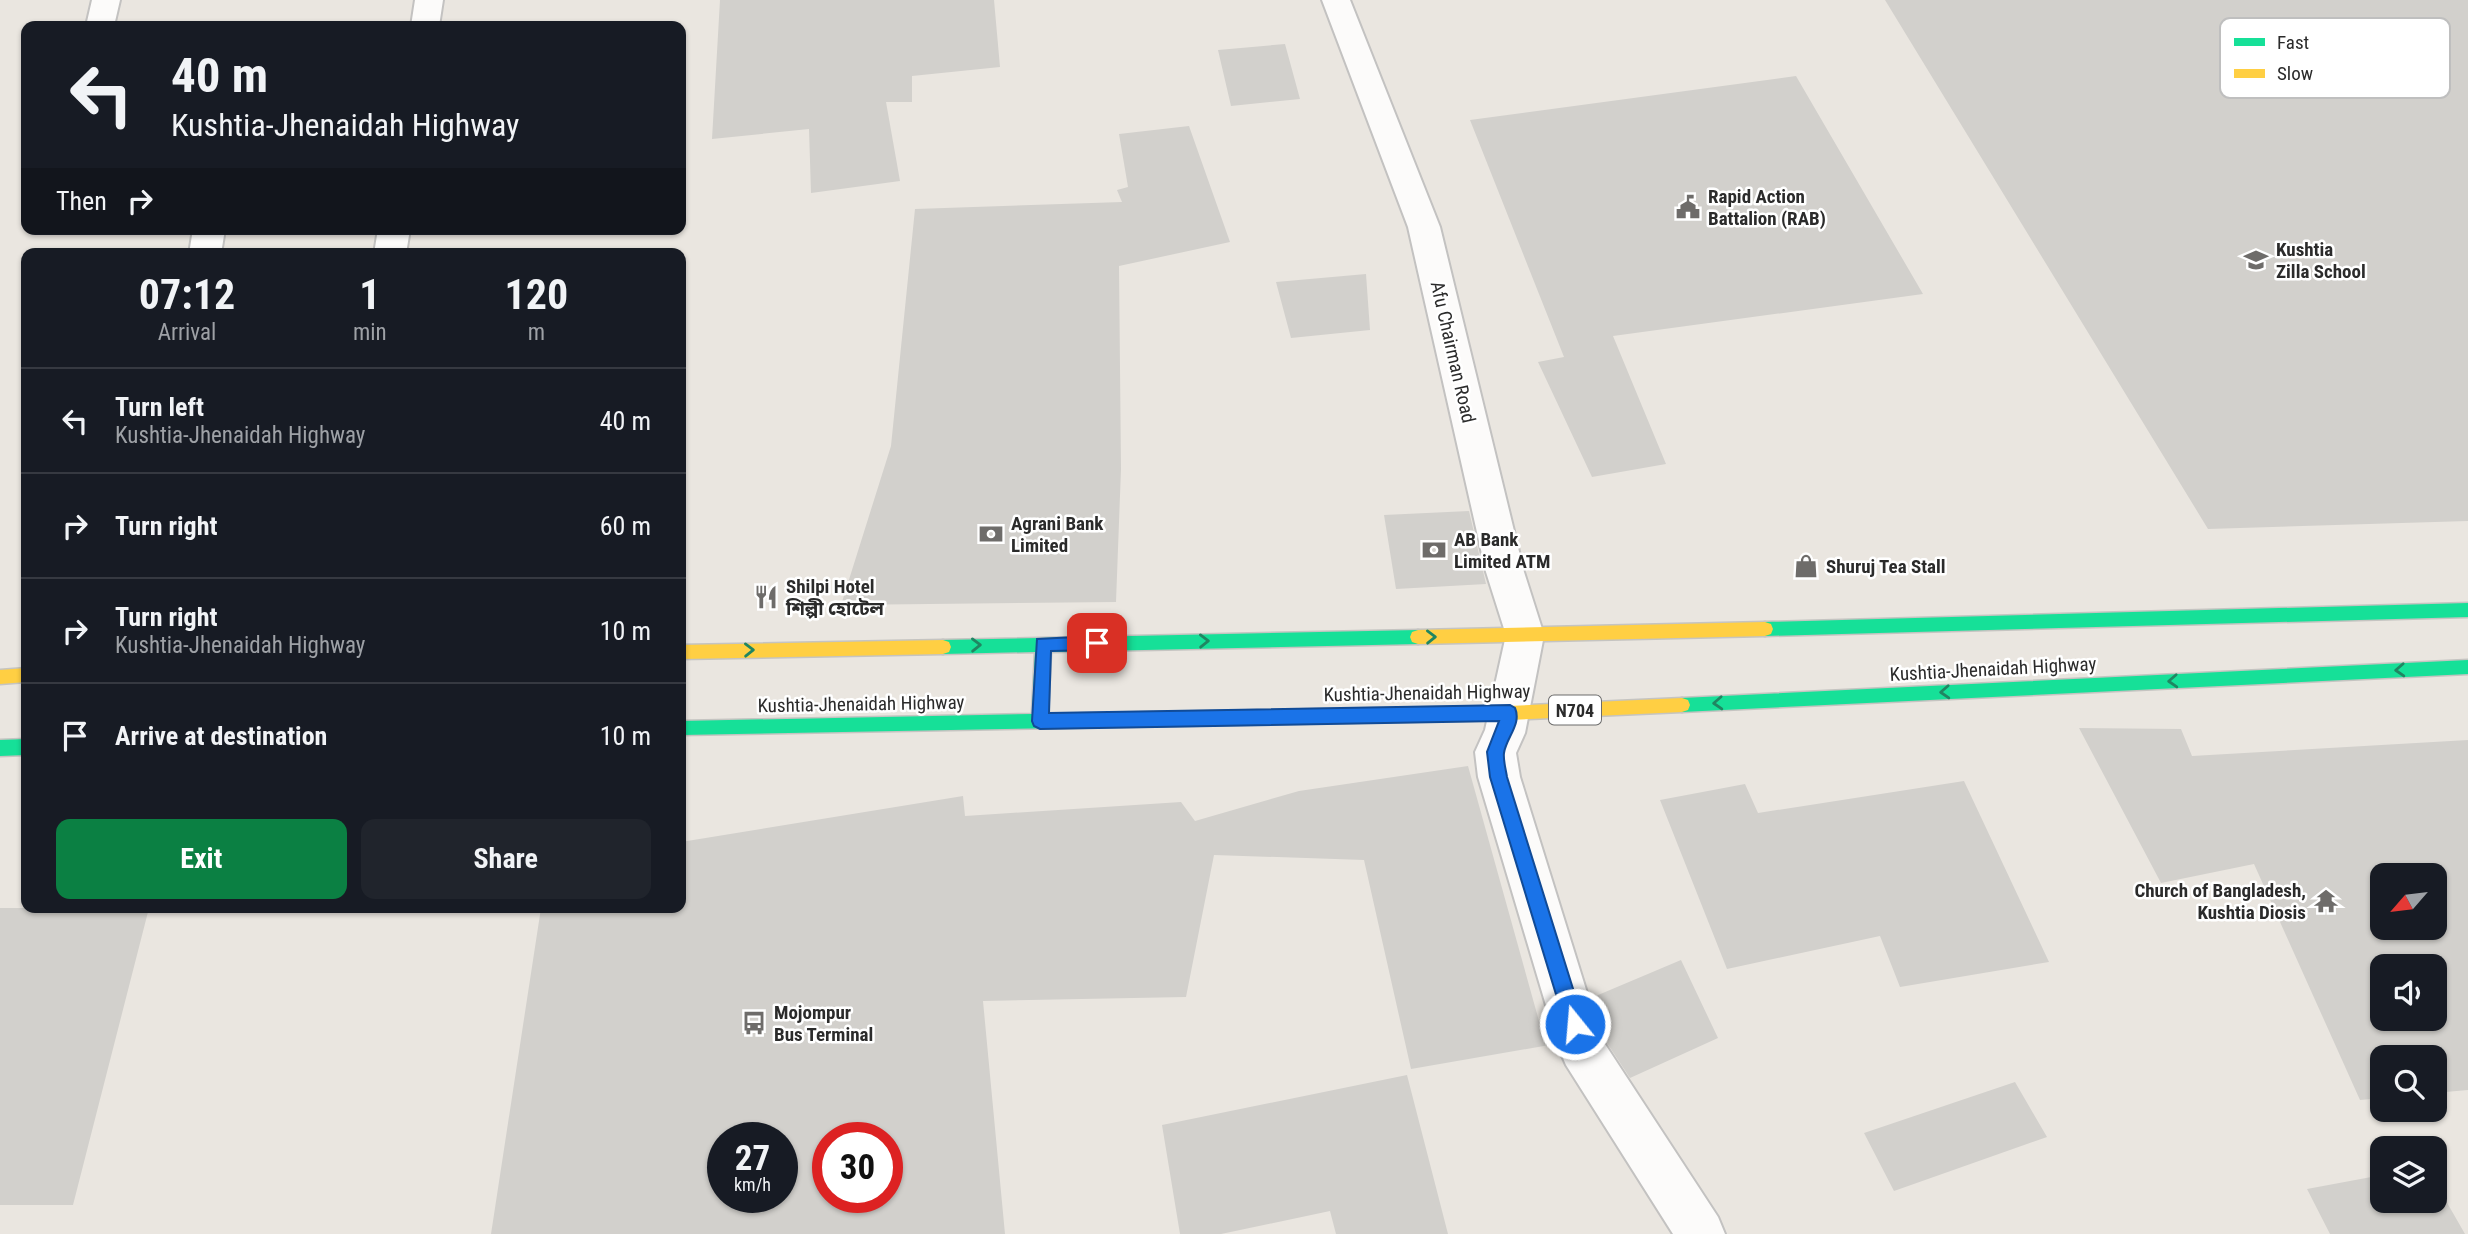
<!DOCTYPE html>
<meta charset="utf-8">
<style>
body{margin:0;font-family:"Roboto Condensed","Noto Sans Bengali",sans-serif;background:#20242c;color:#f1f3f6;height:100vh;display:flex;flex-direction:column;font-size:26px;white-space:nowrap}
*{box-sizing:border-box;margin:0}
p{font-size:23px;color:#9ea1a6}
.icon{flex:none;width:38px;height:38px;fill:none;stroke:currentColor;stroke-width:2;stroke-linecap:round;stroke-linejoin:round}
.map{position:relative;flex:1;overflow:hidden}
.sheet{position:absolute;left:21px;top:248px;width:665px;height:665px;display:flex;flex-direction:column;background:#171b24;border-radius:14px;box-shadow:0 2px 5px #0004}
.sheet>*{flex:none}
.banner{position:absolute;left:21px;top:21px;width:665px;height:214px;border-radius:14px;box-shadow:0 2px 5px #0004;background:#171b24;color:#f1f3f6;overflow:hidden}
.needle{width:46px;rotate:242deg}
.fabs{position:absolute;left:2370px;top:863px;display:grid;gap:14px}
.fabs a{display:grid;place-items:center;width:77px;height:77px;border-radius:14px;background:#171b24;box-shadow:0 2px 5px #0004;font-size:35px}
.speed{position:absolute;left:707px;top:1122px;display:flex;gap:14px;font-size:35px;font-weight:700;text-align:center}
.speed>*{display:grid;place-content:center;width:91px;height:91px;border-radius:50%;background:#171b24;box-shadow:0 2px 5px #0004;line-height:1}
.speed small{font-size:18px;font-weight:400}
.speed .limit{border:10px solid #d22;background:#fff;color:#111}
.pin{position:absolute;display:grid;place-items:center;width:60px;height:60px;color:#fff;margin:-30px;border-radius:14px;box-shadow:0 4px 10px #0006}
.me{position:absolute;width:77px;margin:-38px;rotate:343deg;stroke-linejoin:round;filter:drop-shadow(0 0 5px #0008)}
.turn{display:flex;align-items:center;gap:24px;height:147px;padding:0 35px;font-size:32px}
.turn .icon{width:91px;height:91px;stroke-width:2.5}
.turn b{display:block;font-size:49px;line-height:60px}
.then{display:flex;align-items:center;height:66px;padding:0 35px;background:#0003;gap:14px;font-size:26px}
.eta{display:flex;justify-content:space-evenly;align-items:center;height:119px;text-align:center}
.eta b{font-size:42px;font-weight:700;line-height:49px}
.primary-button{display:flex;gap:14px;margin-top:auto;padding:14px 35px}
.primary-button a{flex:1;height:80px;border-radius:14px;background:#0b8043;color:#fff;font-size:28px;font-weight:700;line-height:80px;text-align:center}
.primary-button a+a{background:#20242c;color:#f1f3f6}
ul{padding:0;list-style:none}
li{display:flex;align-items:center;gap:21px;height:105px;padding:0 35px;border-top:2px solid #363941}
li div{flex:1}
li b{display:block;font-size:26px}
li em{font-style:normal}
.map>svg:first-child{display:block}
.building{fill:#d2d0cc;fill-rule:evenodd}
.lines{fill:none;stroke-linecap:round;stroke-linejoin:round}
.street-casing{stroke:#c3c2c1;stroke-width:4}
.fast-casing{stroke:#c5c4c1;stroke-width:3}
.slow-casing{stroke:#c5c4c1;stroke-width:3}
.street{fill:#fcfbfa;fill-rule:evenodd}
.fast{fill:#16e098;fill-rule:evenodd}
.slow{fill:#ffcf43;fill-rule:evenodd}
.oneway{stroke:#208662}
.route{fill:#1a73e8;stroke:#114b97;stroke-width:2}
.labels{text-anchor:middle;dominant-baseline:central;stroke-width:5;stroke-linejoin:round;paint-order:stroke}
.shield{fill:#fff;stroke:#6b6b6b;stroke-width:2}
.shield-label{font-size:18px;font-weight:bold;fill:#2b2b2b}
.poi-label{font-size:19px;font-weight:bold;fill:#2b2b2b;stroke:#fff;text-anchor:start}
.street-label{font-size:19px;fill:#2b2b2b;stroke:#fff}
.key{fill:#fff;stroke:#bfbfbf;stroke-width:2}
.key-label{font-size:19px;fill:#2b2b2b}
</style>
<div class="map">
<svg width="2468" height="1234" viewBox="0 0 2468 1234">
<rect width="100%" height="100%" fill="#eae6e0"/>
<!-- building -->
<path class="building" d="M720 0H994L1000 67 912 76V102H886L900 181 811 193 809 129 712 139Z
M1885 0H2468V521L2208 529Z
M1285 44 1300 99 1231 106 1218 50Z
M1796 76 1923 294 1613 336 1666 464 1592 477 1538 362 1564 357 1470 120Z
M1189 126 1230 242 1119 266 1121 469 1116 602 841 605 891 446 915 209 1122 202 1117 190 1128 187 1119 134Z
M1366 274 1370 330 1291 338 1276 282Z
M1469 511 1486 584 1396 589 1384 515Z
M2079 728 2181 729 2192 756 2468 740V1090L2434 1093V1057H2382V1098L2360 1100 2254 864 2161 883ZM2382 875H2434V928H2382ZM2382 966H2434V1018H2382Z
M1468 766 1539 1021 1547 1018 1555 1044 1411 1069 1364 860 1214 855 1186 997 983 1001 1005 1234H491L541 908H681V842L963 796 965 816 1181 802 1195 821 1299 791ZM723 1138H782V1197H723ZM828 1138H887V1197H828Z
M1964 781 2049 962 1900 987 1880 936 1727 969 1660 800 1745 784 1758 813Z
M0 908H149L73 1205H0Z
M1681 960 1718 1038 1630 1078 1603 1037 1591 998Z
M1407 1075 1448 1234H1336L1330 1211 1221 1234H1180L1162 1125Z
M2015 1082 2047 1137 1894 1191 1864 1133Z
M2382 1175V1200H2434V1180L2465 1234H2330L2307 1189Z"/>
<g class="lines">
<!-- street casing -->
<g class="street-casing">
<path id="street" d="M92 0H120L114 26H86Z
M415 0H443L439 26H411Z
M1322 0H1350L1440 227 1524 572 1544 635 1525 733 1516 753 1520 777 1601 1038 1718 1217 1725 1234H1673L1566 1065 1559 1049 1478 777 1475 752 1485 730 1506 635 1486 572 1408 227Z
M193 229H225L221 254H189Z
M378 229H410L406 254H374Z"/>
</g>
<!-- fast casing -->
<g class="fast-casing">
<path id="fast" d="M2468 603V617L1765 636 1759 634 1757 629 1759 624 1765 622Z
M1418 630 1424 632 1426 637 1424 642 1418 644 1051 652 1048 714 1390 708 1396 710 1398 715 1396 720 1390 722 681 735V721L1032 714 1035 652 943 654 937 652 935 647 937 642 943 640Z
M2468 660V674L1682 712 1676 710 1674 705 1676 700 1682 698Z
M26 739V755L0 756V740Z"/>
</g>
<!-- slow casing -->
<g class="slow-casing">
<path id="slow" d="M1765 622 1771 624 1773 629 1771 634 1765 636 1418 644 1412 642 1410 637 1412 632 1418 630Z
M943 640 949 642 951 647 949 652 943 654 681 659V645Z
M26 668V682L0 684V670Z
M1682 698 1688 700 1690 705 1688 710 1682 712 1509 720 1390 722 1384 720 1382 715 1384 710 1390 708 1509 706Z"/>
</g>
<!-- street -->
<use href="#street" class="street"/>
<!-- fast -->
<use href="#fast" class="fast"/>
<!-- slow -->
<use href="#slow" class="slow"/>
</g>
<!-- one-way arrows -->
<defs><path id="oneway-chevron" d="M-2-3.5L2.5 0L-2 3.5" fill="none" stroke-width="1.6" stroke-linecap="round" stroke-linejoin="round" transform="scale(1.75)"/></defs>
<g class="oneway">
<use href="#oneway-chevron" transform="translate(1431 637) rotate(-1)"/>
<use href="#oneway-chevron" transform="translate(1204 641) rotate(-1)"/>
<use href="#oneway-chevron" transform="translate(976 645) rotate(-1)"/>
<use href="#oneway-chevron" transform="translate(749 650) rotate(-1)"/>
<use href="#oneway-chevron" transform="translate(2400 670) rotate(177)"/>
<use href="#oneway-chevron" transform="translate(2173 681) rotate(177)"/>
<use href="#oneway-chevron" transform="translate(1945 692) rotate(177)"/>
<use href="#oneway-chevron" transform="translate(1718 703) rotate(177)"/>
</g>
<!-- route -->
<path class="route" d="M1097 636 1102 638 1105 643 1102 648 1097 650 1051 651 1049 713 1510 705 1515 708C1522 724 1506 738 1504 753 1503 760 1506 770 1507 777L1584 1024 1581 1031 1575 1034 1568 1031 1565 1024 1490 777 1487 752 1499 721 1040 729 1034 726 1032 721 1037 639Z"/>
<!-- icons -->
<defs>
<g id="civic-bare" transform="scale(1.89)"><path d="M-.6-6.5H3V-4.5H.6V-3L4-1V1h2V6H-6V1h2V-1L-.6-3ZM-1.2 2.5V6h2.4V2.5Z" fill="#6e6c6a" stroke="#fff" stroke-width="2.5" paint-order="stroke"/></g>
<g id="school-bare" transform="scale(1.89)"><path d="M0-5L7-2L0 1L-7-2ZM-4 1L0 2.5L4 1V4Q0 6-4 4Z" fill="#6e6c6a" stroke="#fff" stroke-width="2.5" paint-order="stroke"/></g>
<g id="bank-bare" transform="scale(1.89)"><path d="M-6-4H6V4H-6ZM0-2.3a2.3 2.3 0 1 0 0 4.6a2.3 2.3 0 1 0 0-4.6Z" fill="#6e6c6a" stroke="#fff" stroke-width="2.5" paint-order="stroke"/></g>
<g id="shop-bare" transform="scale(1.89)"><path d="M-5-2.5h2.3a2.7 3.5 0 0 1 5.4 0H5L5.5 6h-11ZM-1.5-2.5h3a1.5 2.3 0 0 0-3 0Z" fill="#6e6c6a" stroke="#fff" stroke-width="2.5" paint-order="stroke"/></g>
<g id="restaurant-bare" transform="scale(1.89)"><path d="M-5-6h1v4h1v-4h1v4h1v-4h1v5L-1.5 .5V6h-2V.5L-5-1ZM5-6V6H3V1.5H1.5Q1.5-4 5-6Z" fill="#6e6c6a" stroke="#fff" stroke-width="2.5" paint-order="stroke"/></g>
<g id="temple-bare" transform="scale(1.89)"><path d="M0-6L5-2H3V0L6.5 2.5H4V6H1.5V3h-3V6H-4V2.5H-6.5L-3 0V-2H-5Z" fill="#6e6c6a" stroke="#fff" stroke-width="2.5" paint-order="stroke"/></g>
<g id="bus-bare" transform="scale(1.89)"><path d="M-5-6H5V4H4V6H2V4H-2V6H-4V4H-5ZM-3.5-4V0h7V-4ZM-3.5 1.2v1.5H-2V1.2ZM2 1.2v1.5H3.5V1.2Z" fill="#6e6c6a" stroke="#fff" stroke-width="2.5" paint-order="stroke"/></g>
</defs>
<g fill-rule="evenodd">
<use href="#civic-bare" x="1688" y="207"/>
<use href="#school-bare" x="2256" y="260"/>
<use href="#bank-bare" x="991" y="534"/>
<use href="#bank-bare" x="1434" y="550"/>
<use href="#shop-bare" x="1806" y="566"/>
<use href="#restaurant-bare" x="766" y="597"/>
<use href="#temple-bare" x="2326" y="901"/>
<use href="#bus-bare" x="754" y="1023"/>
</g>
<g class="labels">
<!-- shield labels -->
<rect class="shield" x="1549" y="695.5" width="52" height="29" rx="5"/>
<g class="shield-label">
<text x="1575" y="710">N704</text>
</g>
<!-- poi labels -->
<g class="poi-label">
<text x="1708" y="196">Rapid Action<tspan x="1708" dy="22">Battalion (RAB)</tspan></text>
<text x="2276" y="249">Kushtia<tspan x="2276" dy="22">Zilla School</tspan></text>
<text x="1011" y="523">Agrani Bank<tspan x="1011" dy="22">Limited</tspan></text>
<text x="1454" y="539">AB Bank<tspan x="1454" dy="22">Limited ATM</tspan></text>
<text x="1826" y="566">Shuruj Tea Stall</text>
<text x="786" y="586">Shilpi Hotel<tspan x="786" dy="22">শিল্পী হোটেল</tspan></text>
<text x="2306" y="890" text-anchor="end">Church of Bangladesh,<tspan x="2306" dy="22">Kushtia Diosis</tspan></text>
<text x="774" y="1012">Mojompur<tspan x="774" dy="22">Bus Terminal</tspan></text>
</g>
<!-- street labels -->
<g class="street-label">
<text transform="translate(1453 352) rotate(77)">Afu Chairman Road</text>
<text transform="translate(1993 669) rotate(-3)">Kushtia-Jhenaidah Highway</text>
<text transform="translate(1427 693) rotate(-1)">Kushtia-Jhenaidah Highway</text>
<text transform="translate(861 704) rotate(-1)">Kushtia-Jhenaidah Highway</text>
</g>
</g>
<!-- legend -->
<rect x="2220" y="18" width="230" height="80" rx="10" class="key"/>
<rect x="2234" y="38" width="31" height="8" fill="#16e098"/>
<rect x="2234" y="69" width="31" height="9" fill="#ffcf43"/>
<g class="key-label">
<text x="2277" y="49">Fast</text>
<text x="2277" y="80">Slow</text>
</g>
</svg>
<div class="fabs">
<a><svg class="needle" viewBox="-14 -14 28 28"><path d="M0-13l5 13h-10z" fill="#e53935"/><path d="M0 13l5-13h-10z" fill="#9ea1a6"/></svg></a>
<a><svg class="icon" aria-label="sound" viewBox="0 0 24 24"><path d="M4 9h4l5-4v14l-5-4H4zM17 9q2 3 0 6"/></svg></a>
<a><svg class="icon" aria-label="search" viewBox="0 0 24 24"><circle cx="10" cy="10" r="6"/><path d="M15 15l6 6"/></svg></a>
<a><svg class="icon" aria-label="layers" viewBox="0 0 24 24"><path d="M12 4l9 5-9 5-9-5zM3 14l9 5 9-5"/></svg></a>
</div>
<div class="speed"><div>27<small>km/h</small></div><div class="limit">30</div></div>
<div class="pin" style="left:1097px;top:643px;background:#d93025"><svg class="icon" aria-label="arrive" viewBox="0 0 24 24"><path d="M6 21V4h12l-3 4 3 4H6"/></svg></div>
<svg class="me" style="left:1575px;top:1024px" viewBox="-20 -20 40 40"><circle r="17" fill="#1a73e8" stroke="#fff" stroke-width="3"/><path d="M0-11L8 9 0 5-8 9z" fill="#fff"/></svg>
<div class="banner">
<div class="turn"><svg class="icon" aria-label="left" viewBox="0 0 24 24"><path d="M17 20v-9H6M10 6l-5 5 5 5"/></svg><div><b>40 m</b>Kushtia-Jhenaidah Highway</div></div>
<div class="then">Then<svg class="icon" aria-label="right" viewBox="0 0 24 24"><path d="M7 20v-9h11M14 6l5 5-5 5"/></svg></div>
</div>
<section class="sheet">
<div class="eta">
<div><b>07:12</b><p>Arrival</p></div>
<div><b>1</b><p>min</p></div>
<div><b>120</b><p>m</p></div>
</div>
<ul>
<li><svg class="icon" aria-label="left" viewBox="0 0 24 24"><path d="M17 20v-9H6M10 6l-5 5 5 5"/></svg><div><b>Turn left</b><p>Kushtia-Jhenaidah Highway</p></div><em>40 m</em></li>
<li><svg class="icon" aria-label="right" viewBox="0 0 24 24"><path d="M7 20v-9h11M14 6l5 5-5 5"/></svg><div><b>Turn right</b></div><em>60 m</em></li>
<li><svg class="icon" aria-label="right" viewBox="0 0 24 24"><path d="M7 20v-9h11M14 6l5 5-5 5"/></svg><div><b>Turn right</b><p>Kushtia-Jhenaidah Highway</p></div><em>10 m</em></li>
<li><svg class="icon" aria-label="arrive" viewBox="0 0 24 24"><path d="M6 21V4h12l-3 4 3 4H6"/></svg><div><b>Arrive at destination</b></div><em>10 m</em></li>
</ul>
<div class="primary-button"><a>Exit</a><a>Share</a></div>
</section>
</div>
